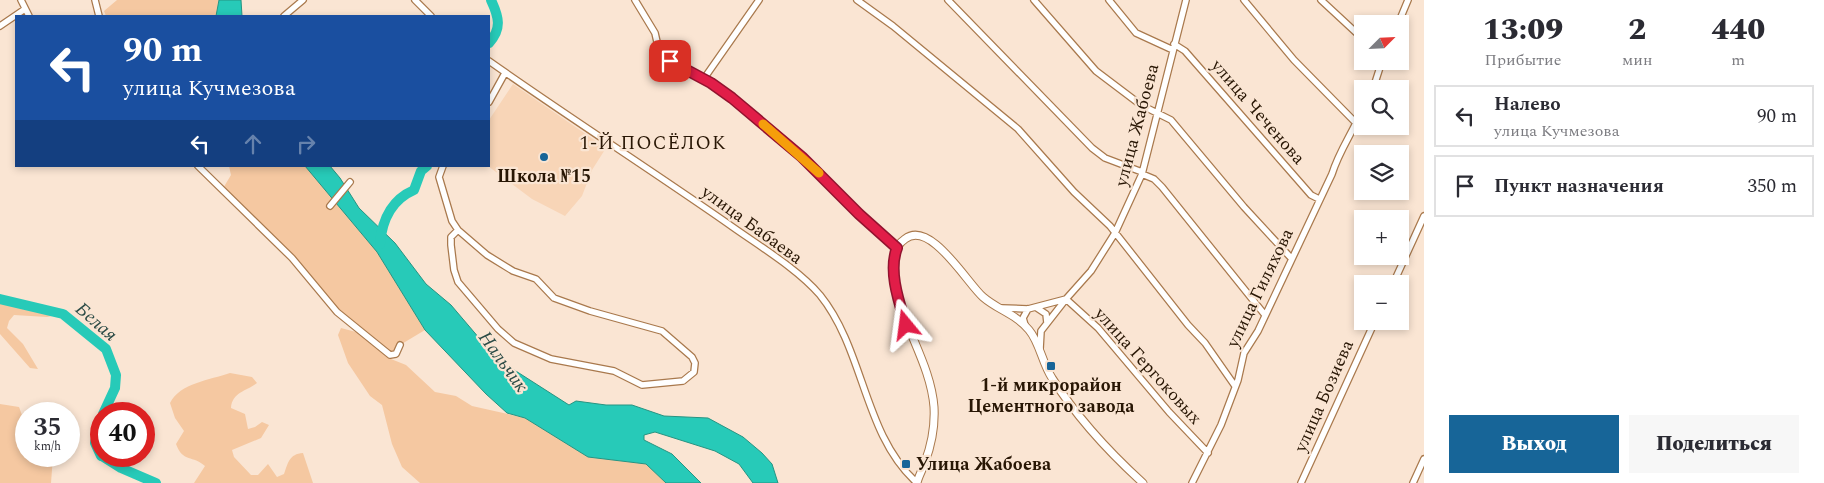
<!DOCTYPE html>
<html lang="ru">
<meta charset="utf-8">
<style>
body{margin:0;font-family:Spectral,serif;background:#f7f7f7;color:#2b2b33;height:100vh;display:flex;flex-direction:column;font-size:19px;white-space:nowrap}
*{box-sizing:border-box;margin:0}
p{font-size:16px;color:#7c7c81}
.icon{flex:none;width:28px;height:28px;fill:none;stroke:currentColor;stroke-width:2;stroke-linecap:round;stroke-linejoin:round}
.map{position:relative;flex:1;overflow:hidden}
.sheet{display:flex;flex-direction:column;background:#fff;width:400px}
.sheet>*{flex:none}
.hud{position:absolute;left:15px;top:15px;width:475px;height:152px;border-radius:0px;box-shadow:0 2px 8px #0003;background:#1a4fa0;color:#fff;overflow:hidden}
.needle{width:32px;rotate:66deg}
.buttons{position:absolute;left:1354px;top:15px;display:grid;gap:10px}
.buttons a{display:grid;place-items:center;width:55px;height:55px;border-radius:0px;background:#fff;box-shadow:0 2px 8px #0003;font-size:25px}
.speed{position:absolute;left:15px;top:402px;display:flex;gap:10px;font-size:25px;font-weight:700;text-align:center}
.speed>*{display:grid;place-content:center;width:65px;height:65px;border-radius:50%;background:#fff;box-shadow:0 2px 8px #0003;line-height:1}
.speed small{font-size:12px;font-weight:400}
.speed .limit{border:8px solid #d22;background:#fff;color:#111}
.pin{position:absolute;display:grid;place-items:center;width:42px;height:42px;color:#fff;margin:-21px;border-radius:10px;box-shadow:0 2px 8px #0006}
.me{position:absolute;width:55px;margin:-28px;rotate:344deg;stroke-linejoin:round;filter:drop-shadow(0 0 4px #0008)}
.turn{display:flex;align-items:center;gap:18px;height:105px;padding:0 25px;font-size:22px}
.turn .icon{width:65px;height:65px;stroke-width:2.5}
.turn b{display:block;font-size:35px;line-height:42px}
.lanes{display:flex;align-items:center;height:48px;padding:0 25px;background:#0003;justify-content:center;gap:25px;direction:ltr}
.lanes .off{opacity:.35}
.eta{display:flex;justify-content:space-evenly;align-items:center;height:85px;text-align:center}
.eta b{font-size:30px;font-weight:800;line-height:35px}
.cta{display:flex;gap:10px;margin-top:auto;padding:10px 25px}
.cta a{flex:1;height:58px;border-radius:0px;background:#176598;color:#fff;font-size:20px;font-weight:800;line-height:58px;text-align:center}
.cta a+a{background:#f7f7f7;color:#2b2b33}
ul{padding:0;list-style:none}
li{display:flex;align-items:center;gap:15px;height:62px;margin:0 10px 8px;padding:0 15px;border:2px solid #e1e1e2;border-radius:0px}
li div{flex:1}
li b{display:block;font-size:19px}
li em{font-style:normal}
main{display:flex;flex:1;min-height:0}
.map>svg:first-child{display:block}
.built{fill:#f8d5b7}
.green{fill:#f5c8a1}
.water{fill:#27cab8;stroke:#279482}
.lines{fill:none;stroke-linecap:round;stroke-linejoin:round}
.river{stroke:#27cab8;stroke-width:10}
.minor-casing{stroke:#a9794d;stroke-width:8}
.tertiary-casing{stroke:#a9794d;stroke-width:9}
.minor{stroke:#fff;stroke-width:5.5}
.tertiary{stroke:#fff;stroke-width:7}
.route-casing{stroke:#92132f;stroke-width:12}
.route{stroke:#e11d48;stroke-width:9}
.slow{stroke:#f59e0b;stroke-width:9}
.poi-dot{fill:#176598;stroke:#fae5d3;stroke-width:2}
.labels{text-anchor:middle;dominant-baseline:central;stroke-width:4.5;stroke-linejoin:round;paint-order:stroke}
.street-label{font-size:18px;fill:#281604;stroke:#fae5d3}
.poi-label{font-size:18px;font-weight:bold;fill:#281604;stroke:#fae5d3}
.neighbourhood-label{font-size:19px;letter-spacing:1px;fill:#281604;stroke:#fae5d3}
.water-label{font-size:19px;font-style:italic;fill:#2b4b46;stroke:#fae5d3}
</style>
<main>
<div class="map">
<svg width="1424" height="483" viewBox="0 0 1424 483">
<rect width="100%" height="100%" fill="#fae5d3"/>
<!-- built -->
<path class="built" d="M513 84 606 148 592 170 582 196 565 216 532 199 488 166 489 120Z"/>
<!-- green -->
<path class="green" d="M117 0H219L216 16H106L104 11Z
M229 166H305L377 252 425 330 400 345 391 355 349 322 222 190 231 175Z
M0 299 63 314 47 317 14 315 9 321 7 328 23 344 38 369 30 368 0 334Z
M341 328 356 332 377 346 391 359 406 365 435 392 456 396 472 406 525 418 588 457 646 464 666 483H420L402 467 392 444 382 405 370 396 348 363 338 335Z
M230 373 252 377 257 383C247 391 232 392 231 408L245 414 248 429 255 427 262 422 269 425 261 438 232 450 234 457 251 475H258L268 464 277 477 284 474C288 463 289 454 303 453L313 483H194L205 466C193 455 183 463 176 444L184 431 175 418 170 403C180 383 210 380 230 373Z
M0 404 19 407 26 426V456H53L51 483H0Z"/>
<!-- water -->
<path class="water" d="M219 0H241L242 16H216Z
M305 166H330L340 178 359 208 395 243 426 284 451 305 497 359 569 405 576 401 606 405H632L664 416 708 418 743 437 762 453 772 464 778 483H753L739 464 715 451 655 432 644 435V440L672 454 701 483H666L646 464 588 457 525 418 507 413 486 394 425 330 377 252Z"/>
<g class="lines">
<!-- river -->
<path class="river" d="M489 43C502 29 499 17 491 0
M380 244C382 220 391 200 414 190L421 171 427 166
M0 299 63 314 106 349 116 375 115 388 103 414
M101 418 95 443 101 456
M102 456 121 468 156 483"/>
<!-- minor casing -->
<g class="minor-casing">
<path id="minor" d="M21 0 29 16
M95 0 99 16
M415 0 431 16
M635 0 655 33 660 55 711 83 732 99 802 157 859 214 897 248
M857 0 893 26 1018 129 1074 192 1110 226 1188 325 1205 343 1235 386
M948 0 1092 148 1105 158 1142 172
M1034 0 1096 71 1141 105 1171 120 1244 207 1291 258
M1109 0 1136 33 1173 50
M1244 0 1294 60 1356 123
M1321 0 1362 38
M284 16 303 0
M1398 24 1408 0
M0 26 25 9
M1174 44 1185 51 1311 195 1319 199
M489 61C567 116 648 168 727 223 756 244 797 268 820 295 865 351 863 433 916 482
M703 80 759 0
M1373 89 1382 61
M489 102 505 73
M198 166 292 258 337 312 390 355 396 354 400 345
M443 166 439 177 452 221 458 230 487 255 513 271 536 279 554 298 590 311 662 331 692 357 695 363 694 372 683 381 642 385 614 371 551 359 514 343 498 329 458 282 454 270 451 245V237L458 230
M1142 174 1154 179 1162 187 1265 315
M330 206 350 182
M1393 284 1424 216
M1066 299 1098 328 1169 412 1208 453
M1002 308 1028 309 1066 299 1091 271 1115 233 1142 174 1186 0
M1037 308 1046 314 1047 323
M1025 325 1023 318 1028 309
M1040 349 1041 331 1066 299
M1192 483 1221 425 1238 380 1244 353 1258 331 1332 174C1339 151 1353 132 1362 110
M1301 483 1375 321
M1413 483 1424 459"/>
</g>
<!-- tertiary casing -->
<g class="tertiary-casing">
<path id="tertiary" d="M917 483C918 477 923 469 925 462 931 446 935 425 934 407 930 355 890 312 894 258 895 250 899 243 905 239 930 219 967 283 983 297 998 310 1016 314 1029 330 1040 343 1042 363 1052 378 1076 416 1110 453 1143 483"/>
</g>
<!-- minor -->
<use href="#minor" class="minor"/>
<!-- tertiary -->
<use href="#tertiary" class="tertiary"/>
</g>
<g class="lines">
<!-- route casing -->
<g class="route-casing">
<path id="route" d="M670 61 711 83 732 98 802 157 859 214 897 248C888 271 899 302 906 325"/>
</g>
<!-- route -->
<use href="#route" class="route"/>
<!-- slow -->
<path class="slow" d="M763 124 819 173"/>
</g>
<!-- markers -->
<g class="poi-dot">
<circle cx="544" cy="157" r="5"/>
<rect x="1046" y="361" width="10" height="10" rx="2.5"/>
<rect x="901" y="459" width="10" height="10" rx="2.5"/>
</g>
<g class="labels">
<!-- street labels -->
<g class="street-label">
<text transform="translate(1258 112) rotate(49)">улица Чеченова</text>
<text transform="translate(1137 125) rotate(-75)">улица Жабоева</text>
<text transform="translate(752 225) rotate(36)">улица Бабаева</text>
<text transform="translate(1260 288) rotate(-64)">улица Гиляхова</text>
<text transform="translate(1148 366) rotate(48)">улица Гергоковых</text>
<text transform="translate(1324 396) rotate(-66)">улица Бозиева</text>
</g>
<!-- poi labels -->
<g class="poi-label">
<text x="544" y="176">Школа №15</text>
<text x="1051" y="385">1-й микрорайон<tspan x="1051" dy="21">Цементного завода</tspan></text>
<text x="916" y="464" text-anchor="start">Улица Жабоева</text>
</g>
<!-- neighbourhood labels -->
<g class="neighbourhood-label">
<text x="653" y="143">1-Й ПОСЁЛОК</text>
</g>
<!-- water labels -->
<g class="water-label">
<text transform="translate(96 322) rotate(41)">Белая</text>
<text transform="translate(503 362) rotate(54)">Нальчик</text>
</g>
</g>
</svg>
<div class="buttons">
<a><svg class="needle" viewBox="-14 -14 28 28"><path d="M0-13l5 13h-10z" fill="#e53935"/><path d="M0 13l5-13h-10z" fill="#7c7c81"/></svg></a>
<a><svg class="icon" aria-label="search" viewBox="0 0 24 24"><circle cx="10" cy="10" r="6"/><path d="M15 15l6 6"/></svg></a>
<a><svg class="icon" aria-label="layers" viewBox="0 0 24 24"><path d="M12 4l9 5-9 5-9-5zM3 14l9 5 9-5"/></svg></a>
<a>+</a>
<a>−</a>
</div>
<div class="speed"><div>35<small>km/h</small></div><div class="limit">40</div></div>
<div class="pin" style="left:670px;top:61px;background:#d93025"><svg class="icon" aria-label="arrive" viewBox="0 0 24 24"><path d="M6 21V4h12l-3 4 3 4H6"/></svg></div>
<svg class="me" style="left:906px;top:325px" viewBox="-20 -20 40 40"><path d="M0-17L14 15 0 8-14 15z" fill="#e11d48" stroke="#fff" stroke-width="4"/></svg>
<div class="hud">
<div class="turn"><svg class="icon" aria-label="left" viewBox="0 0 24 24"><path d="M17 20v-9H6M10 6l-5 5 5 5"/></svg><div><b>90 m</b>улица Кучмезова</div></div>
<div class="lanes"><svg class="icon" aria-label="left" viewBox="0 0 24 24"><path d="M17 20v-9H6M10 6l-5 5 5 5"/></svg><svg class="icon off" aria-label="ahead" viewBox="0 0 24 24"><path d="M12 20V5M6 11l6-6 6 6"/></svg><svg class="icon off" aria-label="right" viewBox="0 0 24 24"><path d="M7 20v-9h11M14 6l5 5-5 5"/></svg></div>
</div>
</div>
<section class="sheet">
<div class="eta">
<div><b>13:09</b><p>Прибытие</p></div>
<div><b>2</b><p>мин</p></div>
<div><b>440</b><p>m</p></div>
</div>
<ul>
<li><svg class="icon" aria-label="left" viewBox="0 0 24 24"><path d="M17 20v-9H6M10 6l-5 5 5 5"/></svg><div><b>Налево</b><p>улица Кучмезова</p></div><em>90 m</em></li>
<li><svg class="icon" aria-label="arrive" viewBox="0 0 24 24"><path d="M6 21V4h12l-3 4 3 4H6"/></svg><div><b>Пункт назначения</b></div><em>350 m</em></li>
</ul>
<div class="cta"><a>Выход</a><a>Поделиться</a></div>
</section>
</main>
